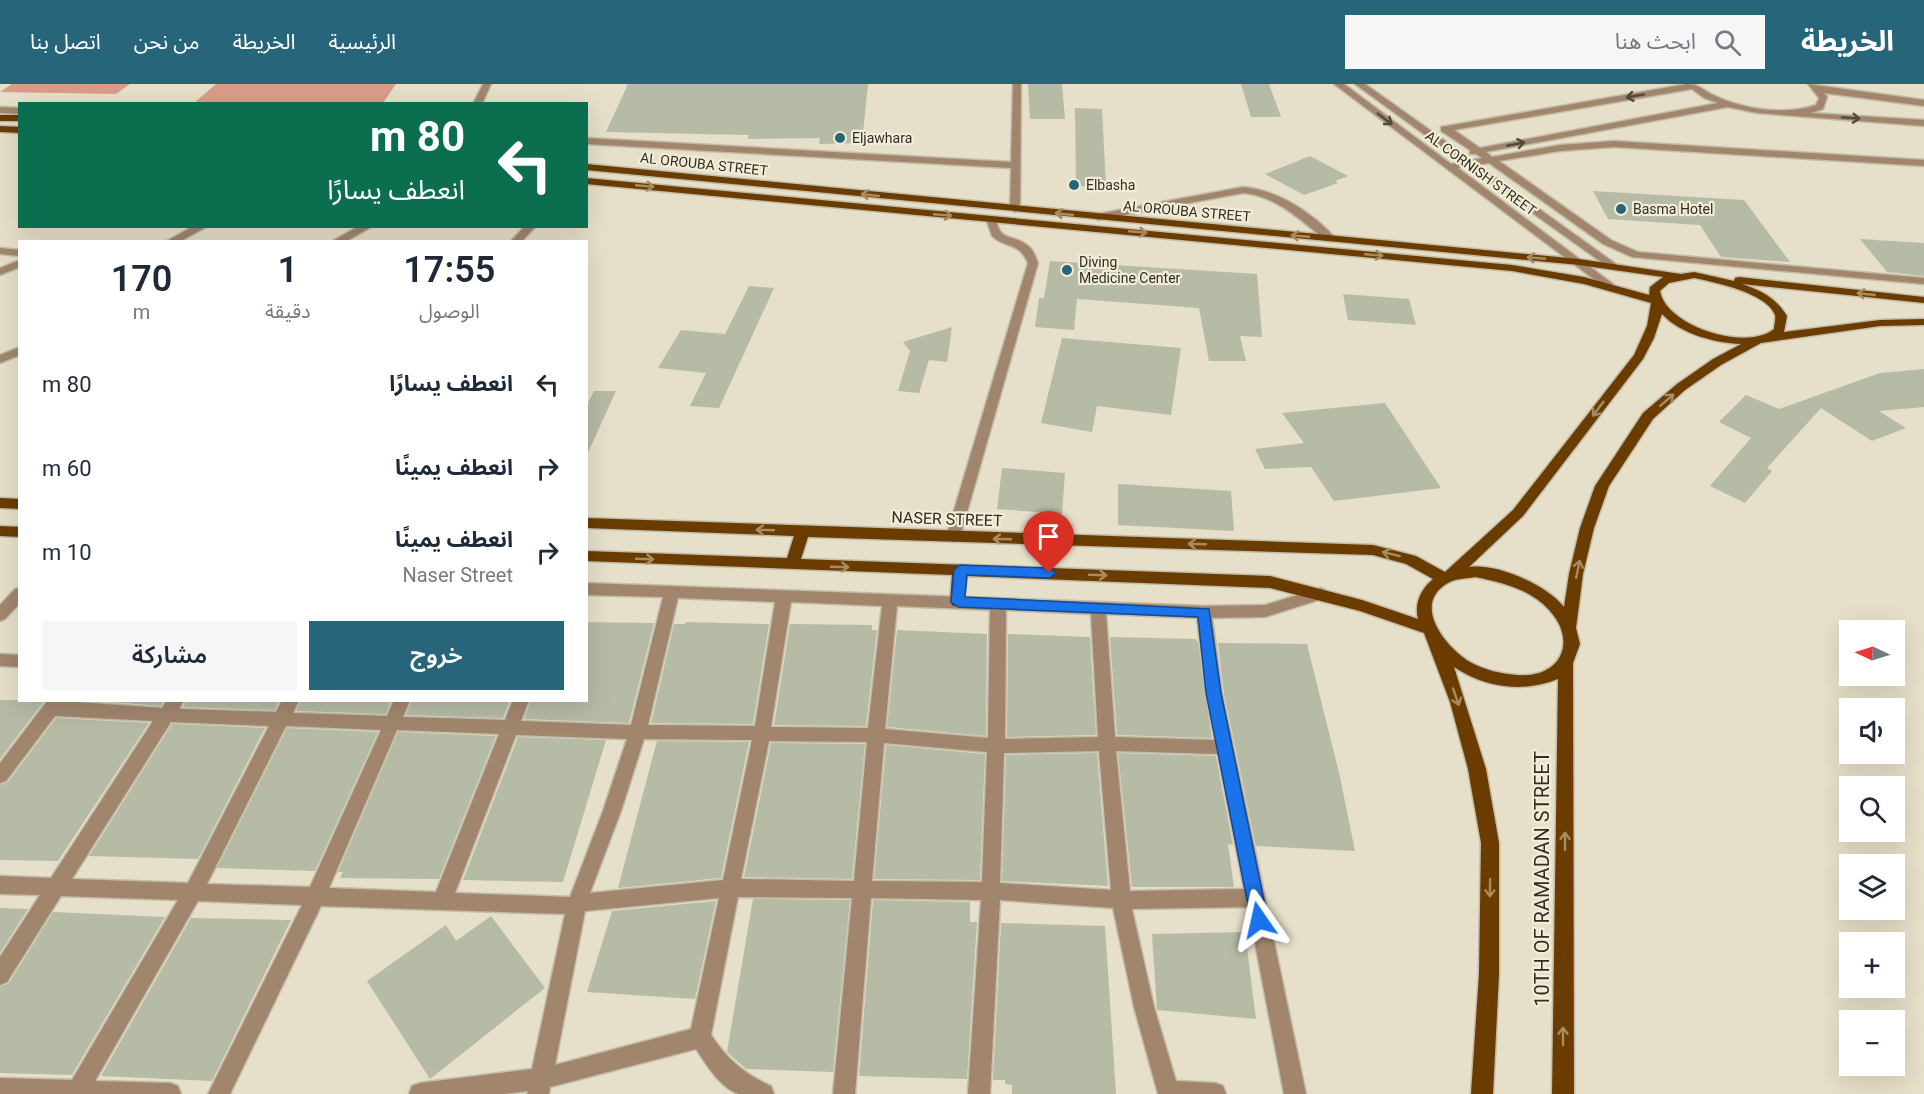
<!DOCTYPE html>
<html lang="ar">
<meta charset="utf-8">
<style>
body{margin:0;font-family:Roboto,"Noto Sans Arabic",sans-serif;background:#f6f6f7;color:#1f2937;direction:rtl;height:100vh;display:flex;flex-direction:column;font-size:22px;white-space:nowrap}
*{box-sizing:border-box;margin:0}
p{font-size:20px;color:#747a83}
.icon{flex:none;width:33px;height:33px;fill:none;stroke:currentColor;stroke-width:2;stroke-linecap:round;stroke-linejoin:round}
.map{position:relative;flex:1;overflow:hidden;direction:ltr}
.side{position:absolute;left:18px;top:156px;width:570px;height:462px;display:flex;flex-direction:column;background:#fff;border-radius:0px;box-shadow:0 6px 24px #0002;direction:rtl}
.side>*{flex:none}
.top-card{position:absolute;left:18px;top:18px;width:570px;height:126px;border-radius:0px;box-shadow:0 6px 24px #0002;direction:rtl;background:#0b6e4f;color:#fff;overflow:hidden}
.needle{width:39px;rotate:274deg}
.controls{position:absolute;left:1839px;top:536px;display:grid;gap:12px}
.controls a{display:grid;place-items:center;width:66px;height:66px;border-radius:0px;background:#fff;box-shadow:0 6px 24px #0002;font-size:30px}
.pin{position:absolute;display:grid;place-items:center;width:51px;height:51px;color:#fff;margin:-62px -26px;border-radius:50% 50% 50% 0;rotate:-45deg;box-shadow:0 0 6px #0007}
.pin .icon{rotate:45deg}
.me{position:absolute;width:66px;margin:-33px;rotate:349deg;stroke-linejoin:round;filter:drop-shadow(0 0 4px #0008)}
.turn{display:flex;align-items:center;gap:21px;height:126px;padding:0 24px;font-size:27px}
.turn .icon{width:78px;height:78px;stroke-width:2.5}
.turn b{display:block;font-size:42px;line-height:51px}
.eta{display:flex;justify-content:space-evenly;align-items:center;height:102px;text-align:center}
.eta b{font-size:36px;font-weight:600;line-height:42px}
.action{display:flex;gap:12px;margin-top:auto;padding:12px 24px}
.action a{flex:1;height:69px;border-radius:0px;background:#27657b;color:#fff;font-size:24px;font-weight:600;line-height:69px;text-align:center}
.action a+a{background:#f6f6f7;color:#1f2937}
ul{padding:0;list-style:none}
li{display:flex;align-items:center;gap:18px;height:84px;padding:0 24px}
li div{flex:1}
li b{display:block;font-size:22px}
li em{font-style:normal}
header{display:flex;align-items:center;gap:36px;box-sizing:border-box;height:84px;padding:0 30px;background:#27657b;color:#fff}
header strong{font-size:28px}
nav{display:flex;gap:33px;margin-inline-start:auto;font-size:21px}
.search{width:420px;height:54px;background:#f6f6f7;display:flex;align-items:center;gap:15px;box-sizing:border-box;padding:0 21px;border-radius:0px;color:#747a83;font-size:22px}
.map>svg:first-child{display:block}
.green{fill:#da9c89}
.building{fill:#b5bba5}
.lines{fill:none;stroke-linecap:round;stroke-linejoin:round}
.minor-casing{stroke:#c2bca8;stroke-width:3}
.major-casing{stroke:#c2bca8;stroke-width:3}
.minor{fill:#a1866d;fill-rule:evenodd}
.major{fill:#6a3c00;fill-rule:evenodd}
.oneway{stroke:#52483b}
.oneway2{stroke:#a88b60}
.route{fill:#1a73e8;stroke:#114b97;stroke-width:1.5}
.poi-dot{fill:#27657b;stroke:#f3ecd6;stroke-width:2}
.labels{text-anchor:middle;dominant-baseline:central;stroke-width:4.5;stroke-linejoin:round;paint-order:stroke}
.far-poi-label{font-size:14px;fill:#302e25;stroke:#f3ecd6;text-anchor:start}
.far-street-label{font-size:14px;fill:#302e25;stroke:#f3ecd6}
.street-label{font-size:16px;fill:#302e25;stroke:#f3ecd6}
.near-street-label{font-size:20px;fill:#302e25;stroke:#f3ecd6}
</style>
<header>
<strong>الخريطة</strong>
<div class="search"><svg class="icon" aria-label="search" viewBox="0 0 24 24"><circle cx="10" cy="10" r="6"/><path d="M15 15l6 6"/></svg>ابحث هنا</div>
<nav><a>الرئيسية</a><a>الخريطة</a><a>من نحن</a><a>اتصل بنا</a></nav>
</header>
<div class="map">
<svg width="1924" height="1010" viewBox="0 0 1924 1010">
<rect width="100%" height="100%" fill="#e6dfc9"/>
<!-- green -->
<path class="green" d="M12 0H130L116 10 0 8Z
M216 0H396L383 19H194Z"/>
<!-- building -->
<path class="building" d="M628 0H868L862 59 819 60 820 54 748 55 749 51 606 48Z
M1028 0H1062L1065 35H1030Z
M1241 0H1269L1281 33H1251Z
M1075 24 1102 25 1106 103 1076 102Z
M1310 72 1348 92 1335 97 1338 99 1304 111 1265 90Z
M1593 107 1744 116 1790 178 1721 173 1700 141 1608 135Z
M1860 155 1924 159V192L1887 188Z
M1050 177 1257 190 1262 253 1240 252 1246 277H1209L1199 224 1077 215 1074 246 1035 243 1039 214H1044Z
M749 202 774 204 719 324 690 322 706 289 658 284 681 246 725 250Z
M1343 210 1409 215 1416 241 1348 236Z
M952 243 947 278 929 276 919 309 898 307 910 267 903 258Z
M1062 254 1181 264 1171 331 1097 322 1092 348 1041 339Z
M1924 285V323L1879 327 1906 344 1872 357 1821 324 1767 384 1772 387 1745 419 1710 402 1751 354 1719 338 1746 311 1779 325 1880 289Z
M594 307H616L586 373V323Z
M1385 319 1441 404 1334 417 1311 383 1265 385 1255 365 1304 359 1282 329Z
M1002 384 1065 389 1062 430 997 425Z
M1118 400 1231 407 1234 447 1118 441Z
M586 538 654 539 629 639 524 635 531 616H586Z
M686 538 769 540 753 640 651 639 674 540H685Z
M790 540 872 541V546H877L866 642 774 641Z
M897 546 987 550 986 652 887 643Z
M1008 550 1090 553 1096 651 1007 653Z
M1110 553 1195 555 1198 558 1212 654 1117 651Z
M1218 559 1307 560 1340 693 1355 767 1256 762 1224 609Z
M0 616H45L0 675Z
M87 616H164L161 622Z
M186 616H279L275 626 183 623Z
M301 616H391L386 630 296 627Z
M412 616H510L503 634 406 631Z
M56 634 149 639 58 777 0 776V701L8 698Z
M172 640 265 644 198 775 89 772Z
M287 644 378 648 315 787 217 784Z
M398 648 496 652 439 795 340 794 343 788H338Z
M518 653 606 656 563 798 463 796Z
M657 657 749 658 721 794 618 804Z
M771 659 865 660 852 795 744 793Z
M886 661 985 670 980 796 874 795Z
M1097 669 1108 802 1002 797 1006 671Z
M1118 669 1216 672 1233 761 1228 760 1234 803H1132Z
M753 815 850 816 833 988 746 985 727 968Z
M873 816 970 818V838H977L967 995 859 992Z
M716 817 695 915 587 908 612 827Z
M0 824 28 825 0 869Z
M53 828 165 833 72 991 0 989V903L9 899Z
M491 832 545 904 430 995 367 897 446 841 456 857Z
M191 834 291 836 212 997 101 992Z
M1001 839 1105 842 1116 1010H1012V1001L1005 1000V996H993Z
M1245 848 1256 935 1157 926 1152 850Z"/>
<g class="lines">
<!-- minor casing -->
<g class="minor-casing">
<path id="minor" d="M483 0H491L482 20H473Z
M1013 0H1021L1020 125 1015 128 1010 125 1011 84 586 60V54L1011 78Z
M1334 0H1344L1451 80 1462 78 1355 0H1365L1472 76 1482 74 1476 70H1470V66L1441 47V43L1687 0C1698 0 1702 5 1711 10 1741 25 1784 32 1816 21L1819 14 1808 0 1924 16V22L1824 9 1827 13 1823 25 1811 29 1924 36V42L1757 29 1728 23 1486 68 1492 73 1560 61 1614 57 1924 76V82L1614 63 1560 67 1499 77 1611 156 1638 168 1924 194V200L1632 173 1603 160 1489 79 1478 81 1620 183 1615 186 1611 185 1468 83 1458 84 1613 200 1607 203 1603 202ZM1692 5 1704 14 1718 19 1480 64 1454 46Z
M0 23 20 24V30L0 29Z
M1243 103C1278 106 1313 129 1336 155L1335 157H1327C1301 137 1277 112 1243 109L1098 136 1093 133 1098 130Z
M991 132 996 135C1000 157 1009 150 1024 159 1032 163 1035 171 1038 179L960 453 953 458 946 453 1028 179C1018 157 1006 165 992 152L986 135Z
M194 142H208L179 158H165Z
M359 142H373L345 158H331Z
M525 142H536L521 158H510Z
M0 164 20 166V172L0 170Z
M20 176V183L0 191V184Z
M20 263V271L0 279V271Z
M586 499 1204 522 1265 521 1320 504 1325 506 1328 510 1325 514 1265 533 1212 534 1222 609 1306 1010H1284L1248 823 1132 825 1154 923 1176 997 1215 999 1223 1002 1226 1010H1158L1134 923 1113 824 1000 816 990 1010H968L981 816 871 814 855 1010H833L852 814 738 813 711 951C727 975 744 990 771 1002L774 1010C763 1010 749 1010 739 1010 720 1004 706 980 696 965L550 1003 549 1010H527L528 1007 505 1010H409L412 1002 420 999 532 985 565 830 321 822 230 1010H208L302 821 198 817 95 997 170 999 178 1002 181 1010H0V994L72 996 178 816 61 812 7 898 0 901V873L40 811 0 810V792L51 794 153 637 55 632 6 697 0 699V679L48 616 162 624 167 616H184L179 625 276 628 282 616H299L293 629 387 632 394 616H410L403 633 505 636 513 616H529L521 637 631 641 663 513 586 511ZM678 514 775 518 755 642 648 641ZM791 518 882 522 868 644 771 643ZM897 522 990 526 988 654 885 645ZM1006 526 1091 530 1098 653 1005 655ZM1106 530 1197 534 1206 609 1215 656 1115 653ZM171 638 269 642 188 799 72 795ZM286 642 381 646 310 803 207 800ZM397 646 499 650 436 808 329 804ZM516 651 627 655 603 727 570 813 455 809ZM644 655 752 656 723 796 590 809 621 727ZM769 657 867 658 854 797 741 795ZM884 659 987 668 982 798 872 797ZM1099 667 1111 806 1000 799 1004 669ZM1116 667 1218 670 1244 805 1130 807ZM719 814 691 945 555 981 585 827Z
M20 504V519L5 535 0 537V521L15 505Z
M0 570 20 571V583L0 582Z"/>
</g>
<!-- major casing -->
<g class="major-casing">
<path id="major" d="M0 31H20V37H0Z
M0 42 20 43V49L0 48Z
M586 80 1579 175 1681 190 1694 188 1734 197 1735 194 1739 193 1924 213V219L1742 200C1762 207 1776 214 1787 232L1784 248 1880 236 1924 235V241L1880 242 1761 259 1721 281 1685 306 1653 335 1609 402 1594 444 1583 490 1576 544 1580 560 1573 579 1574 1010H1552L1558 595C1523 609 1485 604 1454 583L1486 685 1499 759V890L1493 1010H1471L1479 890 1481 759 1468 685 1450 618 1424 549 1360 527 1270 504 967 492 963 522H953L950 518 952 491 586 477V467L787 474 794 452 586 444V434L1373 461 1416 472 1445 488 1513 426 1634 271 1647 242 1651 219 1584 200 1512 187 586 100V94L1512 181 1584 193 1649 211 1650 203 1663 193 1579 181 586 86ZM1694 194C1714 198 1767 209 1775 231 1776 235 1774 241 1774 245 1746 268 1666 242 1660 207L1669 199ZM1662 230C1680 250 1715 259 1741 260L1713 275 1677 300 1643 329 1595 402 1580 444 1569 490 1564 523C1547 501 1497 479 1469 483L1523 432 1643 275 1654 254ZM808 453 1373 471 1406 480 1433 495C1421 505 1414 519 1418 535L1362 516 1270 492 801 475ZM1475 493C1501 498 1530 505 1549 526 1578 557 1561 594 1518 591 1502 590 1484 586 1470 578 1445 563 1411 520 1448 499 1456 494 1466 495 1475 493Z
M0 414 20 415V425L0 424Z
M0 442 20 443V453L0 452Z"/>
</g>
<!-- minor -->
<use href="#minor" class="minor"/>
<!-- major -->
<use href="#major" class="major"/>
</g>
<!-- one-way arrows -->
<defs><path id="oneway-shaft" d="M-6 0H5M1.5-3L5.5 0L1.5 3" fill="none" stroke-width="1.6" stroke-linecap="round" stroke-linejoin="round" transform="scale(1.5)"/></defs>
<g class="oneway">
<use href="#oneway-shaft" transform="translate(1635 12) rotate(170)"/>
<use href="#oneway-shaft" transform="translate(1851 34) rotate(4)"/>
<use href="#oneway-shaft" transform="translate(1385 35) rotate(37)"/>
<use href="#oneway-shaft" transform="translate(1516 60) rotate(-11)"/>
</g>
<g class="oneway2">
<use href="#oneway-shaft" transform="translate(645 102) rotate(5)"/>
<use href="#oneway-shaft" transform="translate(870 111) rotate(-174)"/>
<use href="#oneway-shaft" transform="translate(1064 130) rotate(-174)"/>
<use href="#oneway-shaft" transform="translate(943 131) rotate(5)"/>
<use href="#oneway-shaft" transform="translate(1138 148) rotate(5)"/>
<use href="#oneway-shaft" transform="translate(1300 152) rotate(-175)"/>
<use href="#oneway-shaft" transform="translate(1374 171) rotate(5)"/>
<use href="#oneway-shaft" transform="translate(1536 174) rotate(-175)"/>
<use href="#oneway-shaft" transform="translate(1866 210) rotate(-174)"/>
<use href="#oneway-shaft" transform="translate(1667 316) rotate(-41)"/>
<use href="#oneway-shaft" transform="translate(1598 325) rotate(127)"/>
<use href="#oneway-shaft" transform="translate(765 446) rotate(-178)"/>
<use href="#oneway-shaft" transform="translate(1002 455) rotate(-178)"/>
<use href="#oneway-shaft" transform="translate(1197 460) rotate(-178)"/>
<use href="#oneway-shaft" transform="translate(1391 470) rotate(-166)"/>
<use href="#oneway-shaft" transform="translate(645 475) rotate(2)"/>
<use href="#oneway-shaft" transform="translate(840 483) rotate(2)"/>
<use href="#oneway-shaft" transform="translate(1578 485) rotate(-78)"/>
<use href="#oneway-shaft" transform="translate(1098 491) rotate(2)"/>
<use href="#oneway-shaft" transform="translate(1456 613) rotate(71)"/>
<use href="#oneway-shaft" transform="translate(1565 757) rotate(-90)"/>
<use href="#oneway-shaft" transform="translate(1490 804) rotate(91)"/>
<use href="#oneway-shaft" transform="translate(1563 952) rotate(-90)"/>
</g>
<!-- route -->
<path class="route" d="M960 481 1049 484 1056 489 1049 494 967 491 965 513 1209 525 1221 609 1268 836 1265 841 1259 844 1253 841 1251 836 1206 609 1198 533 958 523 951 518 954 486Z"/>
<!-- markers -->
<g class="poi-dot">
<circle cx="840" cy="54" r="6"/>
<circle cx="1074" cy="101" r="6"/>
<circle cx="1621" cy="125" r="6"/>
<circle cx="1067" cy="186" r="6"/>
</g>
<g class="labels">
<!-- far-poi labels -->
<g class="far-poi-label">
<text x="852" y="54">Eljawhara</text>
<text x="1086" y="101">Elbasha</text>
<text x="1633" y="125">Basma Hotel</text>
<text x="1079" y="178">Diving<tspan x="1079" dy="16">Medicine Center</tspan></text>
</g>
<!-- far-street labels -->
<g class="far-street-label">
<text transform="translate(704 80) rotate(6)">AL OROUBA STREET</text>
<text transform="translate(1481 89) rotate(36)">AL CORNISH STREET</text>
<text transform="translate(1187 127) rotate(5)">AL OROUBA STREET</text>
</g>
<!-- street labels -->
<g class="street-label">
<text transform="translate(947 435) rotate(2)">NASER STREET</text>
</g>
<!-- near-street labels -->
<g class="near-street-label">
<text transform="translate(1542 795) rotate(-90)">10TH OF RAMADAN STREET</text>
</g>
</g>
</svg>
<div class="controls">
<a><svg class="needle" viewBox="-14 -14 28 28"><path d="M0-13l5 13h-10z" fill="#e53935"/><path d="M0 13l5-13h-10z" fill="#747a83"/></svg></a>
<a><svg class="icon" aria-label="sound" viewBox="0 0 24 24"><path d="M4 9h4l5-4v14l-5-4H4zM17 9q2 3 0 6"/></svg></a>
<a><svg class="icon" aria-label="search" viewBox="0 0 24 24"><circle cx="10" cy="10" r="6"/><path d="M15 15l6 6"/></svg></a>
<a><svg class="icon" aria-label="layers" viewBox="0 0 24 24"><path d="M12 4l9 5-9 5-9-5zM3 14l9 5 9-5"/></svg></a>
<a>+</a>
<a>−</a>
</div>
<div class="pin" style="left:1049px;top:489px;background:#d93025"><svg class="icon" aria-label="arrive" viewBox="0 0 24 24"><path d="M6 21V4h12l-3 4 3 4H6"/></svg></div>
<svg class="me" style="left:1259px;top:836px" viewBox="-20 -20 40 40"><path d="M0-17L14 15 0 8-14 15z" fill="#1a73e8" stroke="#fff" stroke-width="4"/></svg>
<div class="top-card">
<div class="turn"><svg class="icon" aria-label="left" viewBox="0 0 24 24"><path d="M17 20v-9H6M10 6l-5 5 5 5"/></svg><div><b>80 m</b>انعطف يسارًا</div></div>
</div>
<section class="side">
<div class="eta">
<div><b>17:55</b><p>الوصول</p></div>
<div><b>1</b><p>دقيقة</p></div>
<div><b>170</b><p>m</p></div>
</div>
<ul>
<li><svg class="icon" aria-label="left" viewBox="0 0 24 24"><path d="M17 20v-9H6M10 6l-5 5 5 5"/></svg><div><b>انعطف يسارًا</b></div><em>80 m</em></li>
<li><svg class="icon" aria-label="right" viewBox="0 0 24 24"><path d="M7 20v-9h11M14 6l5 5-5 5"/></svg><div><b>انعطف يمينًا</b></div><em>60 m</em></li>
<li><svg class="icon" aria-label="right" viewBox="0 0 24 24"><path d="M7 20v-9h11M14 6l5 5-5 5"/></svg><div><b>انعطف يمينًا</b><p>Naser Street</p></div><em>10 m</em></li>
</ul>
<div class="action"><a>خروج</a><a>مشاركة</a></div>
</section>
</div>
